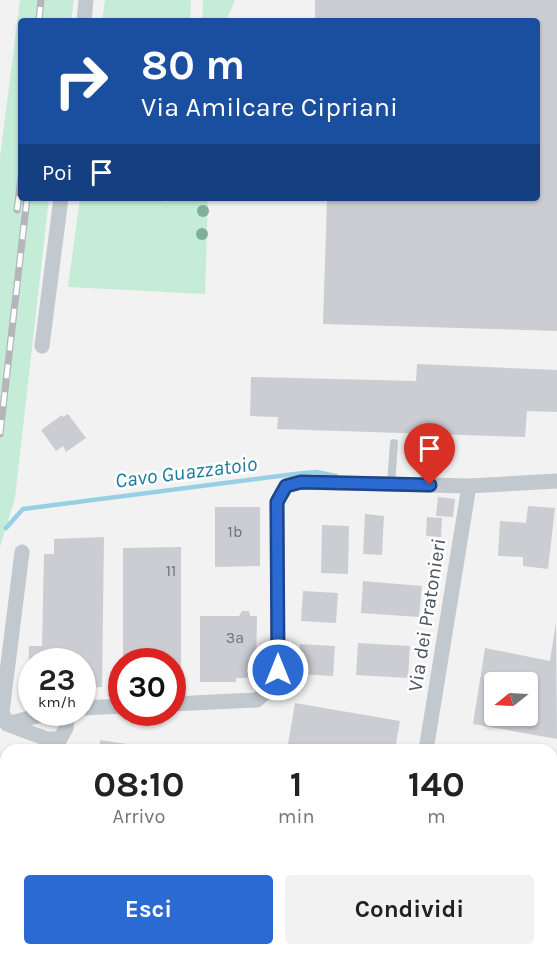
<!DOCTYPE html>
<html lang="it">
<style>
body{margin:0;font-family:Karla,sans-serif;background:#f2f2f2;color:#222;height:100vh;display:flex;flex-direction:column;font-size:22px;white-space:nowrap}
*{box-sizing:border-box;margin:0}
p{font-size:20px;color:#767676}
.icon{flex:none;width:33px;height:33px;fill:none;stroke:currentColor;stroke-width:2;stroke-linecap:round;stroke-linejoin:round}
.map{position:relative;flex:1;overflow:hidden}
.side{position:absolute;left:0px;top:744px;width:558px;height:212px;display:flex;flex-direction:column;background:#fff;border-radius:18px 18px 0 0;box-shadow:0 2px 4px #0004}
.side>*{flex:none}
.top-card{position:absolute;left:18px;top:18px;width:522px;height:183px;border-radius:6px;box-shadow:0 2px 4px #0004;background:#1a4fa0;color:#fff;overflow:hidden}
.needle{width:39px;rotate:252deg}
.fabs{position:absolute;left:484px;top:672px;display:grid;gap:12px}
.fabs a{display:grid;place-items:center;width:54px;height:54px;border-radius:6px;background:#fff;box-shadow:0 2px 4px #0004;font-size:30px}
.speed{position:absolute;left:18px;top:648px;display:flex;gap:12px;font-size:30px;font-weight:700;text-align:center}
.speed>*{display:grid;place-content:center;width:78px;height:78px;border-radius:50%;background:#fff;box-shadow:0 2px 4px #0004;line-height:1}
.speed small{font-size:15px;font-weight:400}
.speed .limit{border:9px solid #d22;background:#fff;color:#111}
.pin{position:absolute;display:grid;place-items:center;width:51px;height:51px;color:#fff;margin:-62px -26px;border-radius:50% 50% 50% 0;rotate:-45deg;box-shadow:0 0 6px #0007}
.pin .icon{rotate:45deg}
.me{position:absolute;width:66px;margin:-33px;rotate:0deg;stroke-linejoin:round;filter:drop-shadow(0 0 4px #0008)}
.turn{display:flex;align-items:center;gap:21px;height:126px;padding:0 24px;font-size:27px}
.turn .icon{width:78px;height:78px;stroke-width:2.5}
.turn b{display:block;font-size:42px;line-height:51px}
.then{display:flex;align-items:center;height:57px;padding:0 24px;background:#0003;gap:12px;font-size:22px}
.eta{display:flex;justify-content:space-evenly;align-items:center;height:102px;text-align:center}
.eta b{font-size:36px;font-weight:700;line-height:42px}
.action{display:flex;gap:12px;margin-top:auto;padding:12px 24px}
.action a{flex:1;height:69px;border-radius:6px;background:#2c6ad3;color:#fff;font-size:24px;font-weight:700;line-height:69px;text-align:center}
.action a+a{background:#f2f2f2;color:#222}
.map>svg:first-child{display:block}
.green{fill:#c5ecd7}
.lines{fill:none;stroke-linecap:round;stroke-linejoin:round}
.stream{stroke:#97cfe4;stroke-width:4.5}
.building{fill:#cccdd3;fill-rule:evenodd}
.service{stroke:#c1c8ce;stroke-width:8}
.minor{stroke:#c1c8ce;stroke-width:15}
.rail-casing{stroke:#b4b6bb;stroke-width:7}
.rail{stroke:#fff;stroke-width:4.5;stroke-dasharray:14;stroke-linecap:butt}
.tree{fill:#80af9b}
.route-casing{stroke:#1d4589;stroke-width:15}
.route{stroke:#2c6ad3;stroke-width:10}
.labels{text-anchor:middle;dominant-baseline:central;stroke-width:5;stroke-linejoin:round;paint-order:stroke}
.number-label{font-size:16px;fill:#6b727a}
.street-label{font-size:20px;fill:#4b535d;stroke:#fff}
.water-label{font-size:21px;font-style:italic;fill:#1b7ba0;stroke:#fff}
</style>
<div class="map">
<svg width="557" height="955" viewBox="0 0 557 955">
<rect width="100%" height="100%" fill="#f3f2f2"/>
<!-- green -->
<path class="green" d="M20 0H74L71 21H21V198H49L15 498 0 547V157Z
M105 0H191L190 21H102Z
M203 0H235L226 21H202Z
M80 198H156L166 202 183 198H208L205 294 68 287Z"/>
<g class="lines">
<!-- stream -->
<path class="stream" d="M6 528 23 509 295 474 316 472 336 476
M552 871 557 872
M552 937 557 938"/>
</g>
<!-- building -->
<path class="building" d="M315 0H557V331L323 324 327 198H537V21H315Z
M417 364 557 370V412L527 411 525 437 277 429 278 417 250 416 251 377 416 381Z
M68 414 86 438 66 452 63 446 56 451 41 430 62 415 63 417Z
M438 497 455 499 453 517 436 516Z
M528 506 555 508 548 569 523 566V557L498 556 500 521 526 523Z
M215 507H260V566L215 567Z
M365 514 384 516 382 555 363 554Z
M427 517 442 518 441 537 426 536Z
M322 525 349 526 348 574 321 573Z
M104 537 102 687 82 688V662H32V689H28L29 646H42L44 554H54V539Z
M181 547V682H172V662H123V548Z
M363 581 422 586 419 617 361 613Z
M303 591 338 593 336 623 301 621Z
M242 611H249L250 616H257L256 672 246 678H236V682H200V616H239Z
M556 622 557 739 473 724 485 648 550 661ZM495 682H528V716H495Z
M358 643 410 646 408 678 356 675Z
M300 644 335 646 333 676 298 674Z
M295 703 400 721 395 750H287Z
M100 740 127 744 126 750H99Z"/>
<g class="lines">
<!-- service -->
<path class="service" d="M391 484 394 443"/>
<!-- minor -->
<path class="minor" d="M84 21 86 0
M42 346 61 198
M22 552 2 712 7 724 53 712
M172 704 257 700 271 687 278 671 277 502 286 486 301 482 469 486 557 481
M82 708 122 706
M7 724 47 739H60L66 728 68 712
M426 750 469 486
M392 955 393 950"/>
<!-- rail casing -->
<g class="rail-casing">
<path id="rail" d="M39 21 41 0
M17 210 21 178
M0 434 27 198"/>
</g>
<!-- rail -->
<use href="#rail" class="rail"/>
</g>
<!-- trees -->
<g class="tree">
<circle cx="203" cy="211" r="6"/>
<circle cx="202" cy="234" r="6"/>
</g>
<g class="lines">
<!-- route casing -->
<g class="route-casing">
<path id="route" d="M278 670 277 502 286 486 301 482 430 485"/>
</g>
<!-- route -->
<use href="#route" class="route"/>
</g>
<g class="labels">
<!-- number labels -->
<g class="number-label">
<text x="235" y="531">1b</text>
<text x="171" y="570">11</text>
<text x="235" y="637">3a</text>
</g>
<!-- street labels -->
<g class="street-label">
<text transform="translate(427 615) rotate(-81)">Via dei Pratonieri</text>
</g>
<!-- water labels -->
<g class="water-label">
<text transform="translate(186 472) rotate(-7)">Cavo Guazzatoio</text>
</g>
</g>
</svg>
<div class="fabs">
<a><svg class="needle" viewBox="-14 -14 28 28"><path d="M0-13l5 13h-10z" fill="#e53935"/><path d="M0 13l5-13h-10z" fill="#767676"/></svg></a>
</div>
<div class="speed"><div>23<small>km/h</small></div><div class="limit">30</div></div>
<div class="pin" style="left:430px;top:485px;background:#d93025"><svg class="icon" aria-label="arrive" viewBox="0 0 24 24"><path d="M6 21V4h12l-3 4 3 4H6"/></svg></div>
<svg class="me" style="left:278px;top:670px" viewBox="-20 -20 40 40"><circle r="17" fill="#2c6ad3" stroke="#fff" stroke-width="3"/><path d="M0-11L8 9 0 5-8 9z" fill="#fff"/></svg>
<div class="top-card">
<div class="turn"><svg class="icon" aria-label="right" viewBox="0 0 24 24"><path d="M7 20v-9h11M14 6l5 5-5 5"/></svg><div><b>80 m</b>Via Amilcare Cipriani</div></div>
<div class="then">Poi<svg class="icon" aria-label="arrive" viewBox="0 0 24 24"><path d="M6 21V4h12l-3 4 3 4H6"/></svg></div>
</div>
<section class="side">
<div class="eta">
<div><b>08:10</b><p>Arrivo</p></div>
<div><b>1</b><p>min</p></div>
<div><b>140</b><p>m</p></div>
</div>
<div class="action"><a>Esci</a><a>Condividi</a></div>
</section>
</div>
